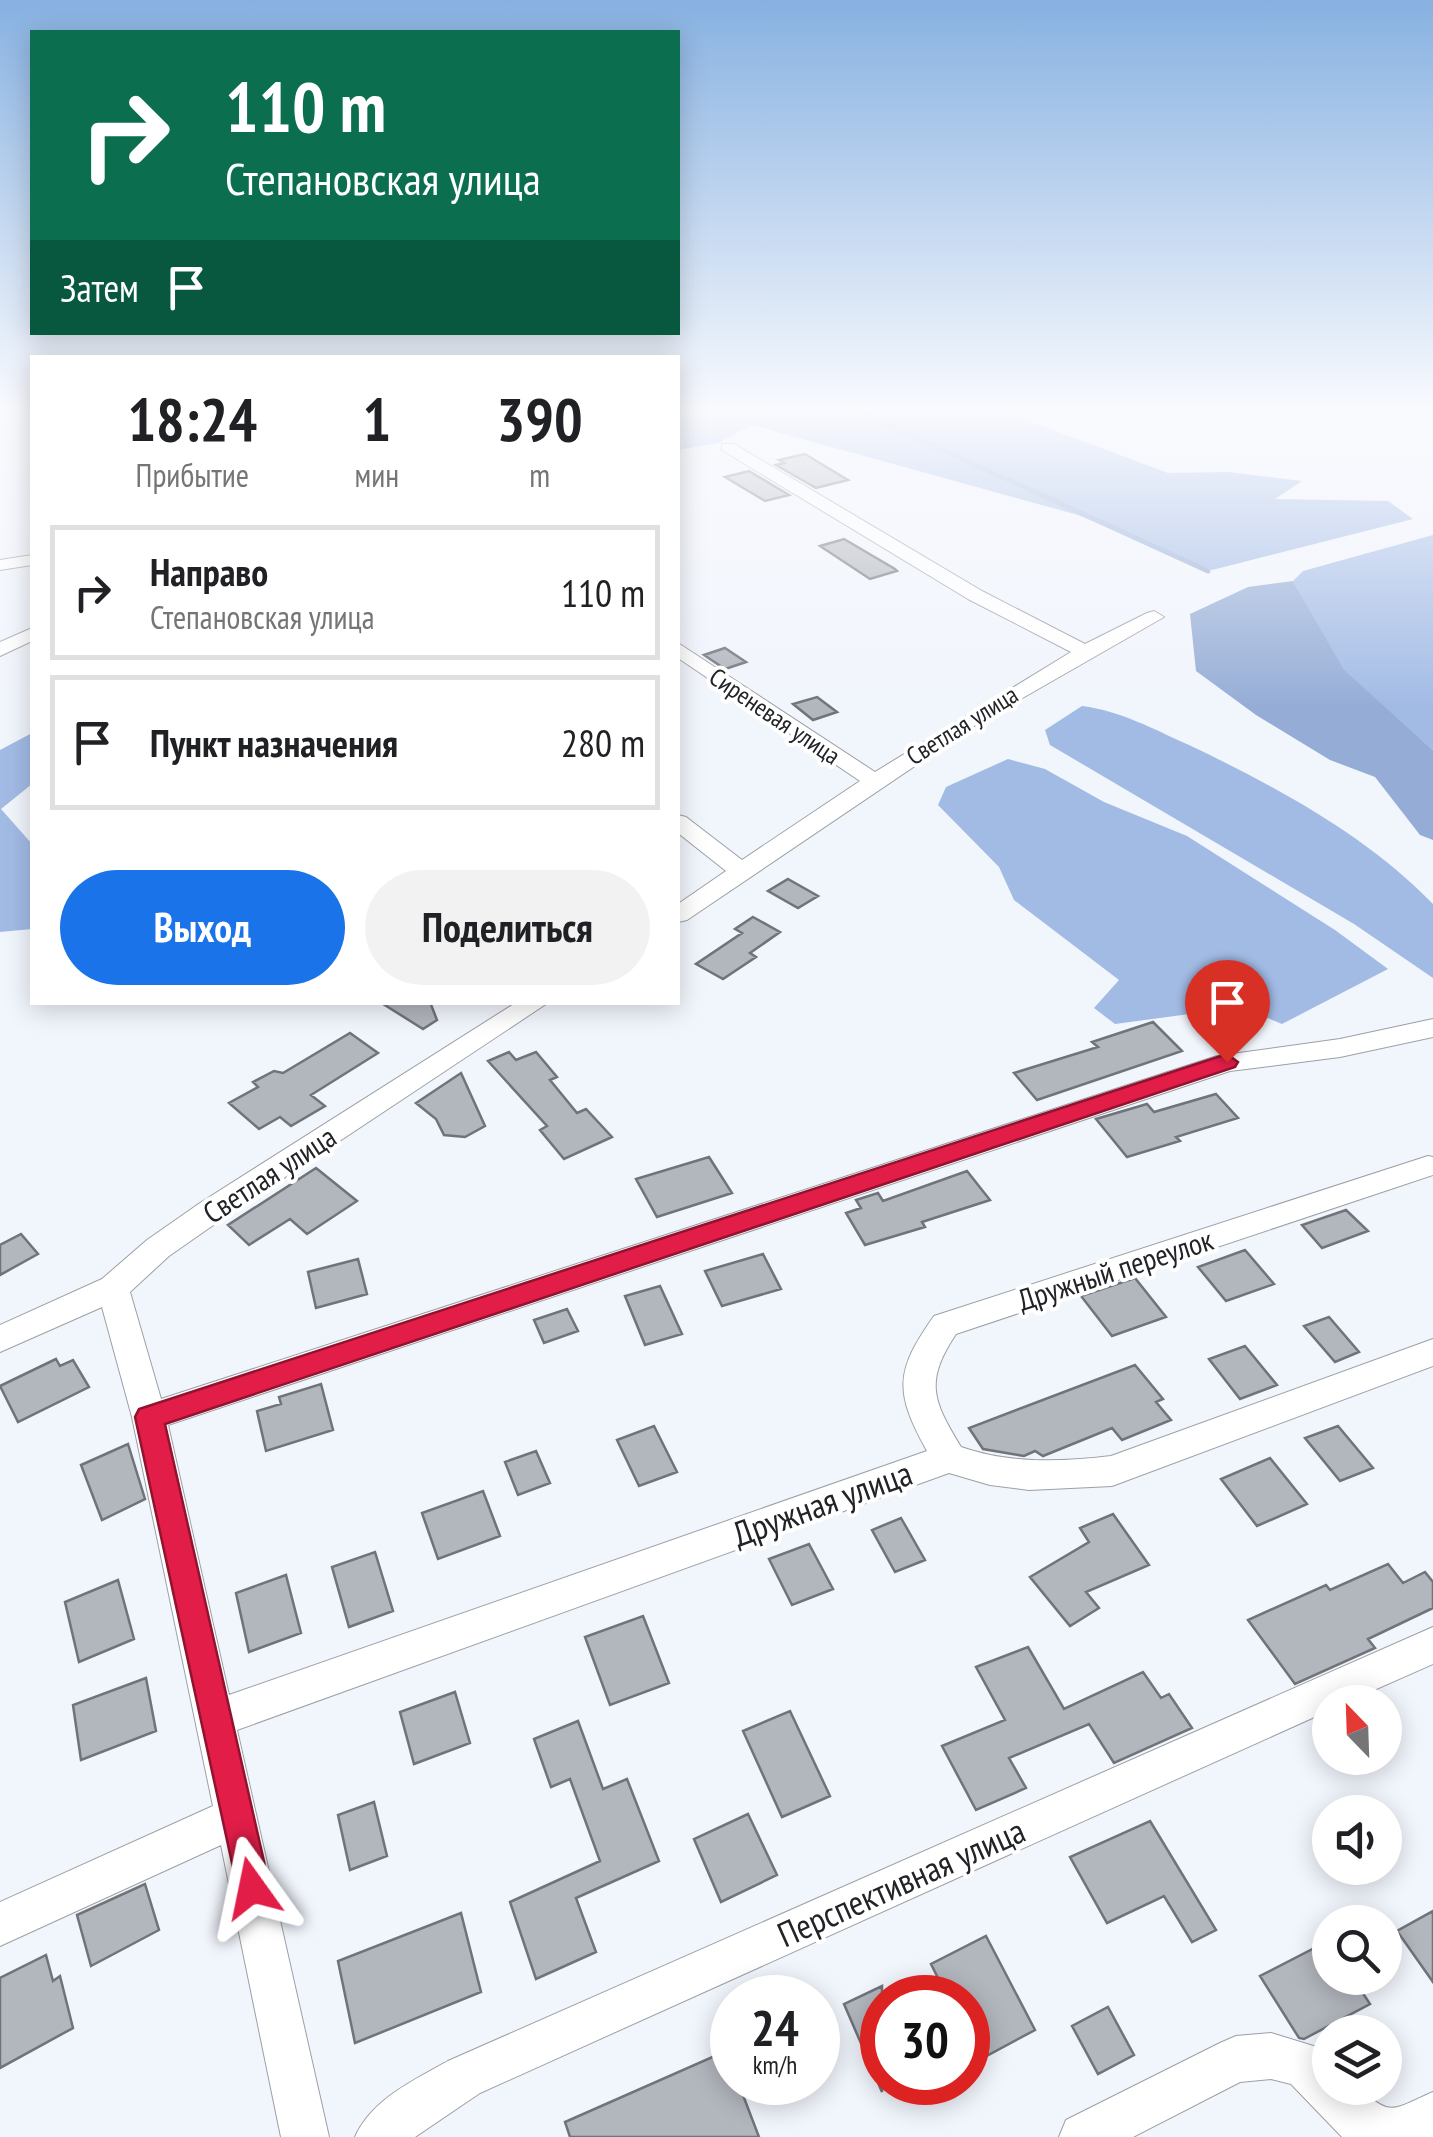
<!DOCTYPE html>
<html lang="ru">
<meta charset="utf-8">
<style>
body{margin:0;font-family:"PT Sans Narrow",sans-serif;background:#f2f2f2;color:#202124;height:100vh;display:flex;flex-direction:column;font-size:38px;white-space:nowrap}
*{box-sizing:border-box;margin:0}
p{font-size:32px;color:#757577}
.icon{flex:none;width:55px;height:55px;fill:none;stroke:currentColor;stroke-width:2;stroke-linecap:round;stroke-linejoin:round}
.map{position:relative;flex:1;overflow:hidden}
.details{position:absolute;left:30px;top:355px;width:650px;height:650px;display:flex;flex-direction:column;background:#fff;border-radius:0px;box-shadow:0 5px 25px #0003}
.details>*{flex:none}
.banner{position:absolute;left:30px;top:30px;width:650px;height:305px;border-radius:0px;box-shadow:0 5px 25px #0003;background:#0b6e4f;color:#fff;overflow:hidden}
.needle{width:65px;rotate:337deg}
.buttons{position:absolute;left:1312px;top:1685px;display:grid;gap:20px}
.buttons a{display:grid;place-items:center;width:90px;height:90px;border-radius:50%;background:#fff;box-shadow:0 5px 25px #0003;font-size:50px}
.speed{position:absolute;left:710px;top:1975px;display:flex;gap:20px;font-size:50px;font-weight:700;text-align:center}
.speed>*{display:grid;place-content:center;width:130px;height:130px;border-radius:50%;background:#fff;box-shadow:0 5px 25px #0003;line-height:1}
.speed small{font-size:25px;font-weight:400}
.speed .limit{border:15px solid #d22;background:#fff;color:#111}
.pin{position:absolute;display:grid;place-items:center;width:85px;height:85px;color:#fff;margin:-102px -42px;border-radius:50% 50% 50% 0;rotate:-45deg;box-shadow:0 0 10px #0007}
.pin .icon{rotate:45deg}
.me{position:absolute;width:110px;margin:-55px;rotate:348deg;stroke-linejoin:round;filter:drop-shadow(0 0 8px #0008)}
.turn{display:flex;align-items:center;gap:35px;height:210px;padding:0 30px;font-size:45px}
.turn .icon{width:130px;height:130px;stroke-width:2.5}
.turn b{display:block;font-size:70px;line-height:85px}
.then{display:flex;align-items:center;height:95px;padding:0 30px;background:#0003;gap:20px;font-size:38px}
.eta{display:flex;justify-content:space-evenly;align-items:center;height:170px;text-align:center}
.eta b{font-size:60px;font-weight:700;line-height:70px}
.primary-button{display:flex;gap:20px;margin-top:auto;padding:20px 30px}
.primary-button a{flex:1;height:115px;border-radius:60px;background:#1a73e8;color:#fff;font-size:40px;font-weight:700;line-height:115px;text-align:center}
.primary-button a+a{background:#f2f2f2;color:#202124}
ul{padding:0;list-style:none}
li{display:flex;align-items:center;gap:30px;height:135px;margin:0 20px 15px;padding:0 10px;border:5px solid #e0e0e0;border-radius:0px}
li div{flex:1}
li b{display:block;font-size:38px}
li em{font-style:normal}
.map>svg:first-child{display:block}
.forest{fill:#a2bbe5}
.water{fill:#95add6}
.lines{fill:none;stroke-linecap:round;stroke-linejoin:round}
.stream{stroke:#95add6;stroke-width:5}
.building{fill:#b2b6bd;stroke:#70747a;stroke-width:2.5}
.street-casing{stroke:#9ca0a6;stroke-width:2}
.street{fill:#fff;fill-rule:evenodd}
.route{fill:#e11d48;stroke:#92132f;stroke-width:2.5}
.labels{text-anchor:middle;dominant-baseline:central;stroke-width:8;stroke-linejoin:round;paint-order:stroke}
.far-street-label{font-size:25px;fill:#222326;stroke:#fff}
.street-label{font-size:30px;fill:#222326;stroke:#fff}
.near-street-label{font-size:35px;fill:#222326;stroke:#fff}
</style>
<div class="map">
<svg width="1433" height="2137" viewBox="0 0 1433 2137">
<rect width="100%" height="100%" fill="#f1f5fc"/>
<!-- forest -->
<path class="forest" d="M678 408H995L1168 473 1228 472 1302 481 1275 499 1388 501 1413 519 1212 570 1078 515 752 425 719 443 678 450Z
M1433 535V750L1343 670 1293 581 1303 571Z
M1082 706C1121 711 1153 729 1189 745 1275 786 1366 835 1433 904V978L1354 924 1050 745 1045 730Z
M32 733V784L1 809 32 844V929L0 932V750Z
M1008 759 1045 769 1104 802 1187 836 1335 930 1388 969 1282 1024 1242 1007 1115 1024 1094 1008 1119 980 1014 900 999 867 938 805 946 787Z"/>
<!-- water -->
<path class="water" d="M1293 581 1344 670 1433 750V840L1420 835 1375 777 1330 760 1256 715 1196 671 1190 614 1248 587Z"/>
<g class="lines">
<!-- stream -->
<path class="stream" d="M851 408 1208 571"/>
</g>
<!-- building -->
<path class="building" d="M805 454 848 480 816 488 776 465 784 463 779 460Z
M749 471 789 495 765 501 725 477Z
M844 539 895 569 897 571 870 579 820 546Z
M725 648 746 662 725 669 704 655Z
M817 697 837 712 813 720 793 704Z
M788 879 818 896 798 908 768 891Z
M753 917 780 932 750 953 756 957 723 979 696 964 742 933 735 929Z
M380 1002H430L437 1020 423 1029Z
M1153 1022 1182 1051 1037 1100 1014 1073 1098 1047 1092 1042Z
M350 1033 378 1053 311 1095 325 1106 291 1126 280 1117 259 1129 229 1103 258 1087 253 1082 274 1071 283 1073Z
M509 1052 516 1060 536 1052 557 1077 550 1080 577 1113 586 1109 612 1137 564 1159 540 1130 547 1126 488 1061Z
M461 1073 485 1126 465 1137 444 1135 436 1119 416 1103Z
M1216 1094 1238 1118 1176 1137 1180 1141 1127 1157 1096 1119 1147 1104 1154 1112Z
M709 1157 732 1193 657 1217 636 1179Z
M316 1168 357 1201 307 1234 290 1219 249 1245 228 1225Z
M967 1171 990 1200 922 1222 925 1227 865 1245 846 1213 861 1208 856 1200 878 1193 883 1201Z
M1346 1210 1368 1231 1322 1248 1302 1225Z
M21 1234 38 1254 0 1275V1245Z
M1245 1250 1274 1284 1226 1301 1198 1267Z
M763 1254 781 1289 722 1306 705 1271Z
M358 1259 367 1294 316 1308 308 1272Z
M1135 1278 1166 1317 1112 1336 1081 1296Z
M660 1286 682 1334 645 1345 625 1296Z
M567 1309 578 1331 544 1343 534 1320Z
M1329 1317 1359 1352 1335 1362 1304 1326Z
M1245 1346 1277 1385 1240 1399 1209 1359Z
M56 1359 60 1366 73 1360 89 1387 18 1422 0 1386Z
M1135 1365 1163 1399 1156 1402 1171 1420 1122 1440 1112 1428 1043 1456 1035 1451 1024 1456 983 1449 969 1428Z
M321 1384 333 1430 266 1451 257 1411 281 1404 279 1397Z
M654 1426 677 1472 639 1486 617 1440Z
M1338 1426 1373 1468 1340 1481 1305 1438Z
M128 1444 145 1499 102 1520 81 1465Z
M536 1451 550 1483 518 1495 505 1462Z
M1270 1458 1307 1504 1257 1526 1221 1479Z
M483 1491 500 1536 438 1559 422 1513Z
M1113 1514 1149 1565 1086 1592 1099 1608 1070 1626 1030 1577 1089 1542 1080 1528Z
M901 1518 925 1560 895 1572 872 1530Z
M809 1544 833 1589 792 1605 769 1559Z
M375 1552 393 1611 349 1627 332 1567Z
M1388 1564 1403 1583 1425 1572 1433 1582V1608L1368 1639 1375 1648 1295 1684 1248 1620 1326 1585 1330 1590Z
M286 1575 301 1633 249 1652 236 1593Z
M118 1580 134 1639 79 1662 65 1602Z
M643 1616 669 1683 610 1705 585 1637Z
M1028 1647 1064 1709 1143 1672 1161 1698 1169 1694 1192 1728 1114 1763 1089 1724 1009 1758 1026 1788 976 1810 942 1746 1005 1720 976 1667Z
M146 1678 156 1731 81 1760 73 1705Z
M455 1692 470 1743 414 1764 400 1712Z
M790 1711 830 1796 782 1817 743 1731Z
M578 1721 603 1789 627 1779 659 1861 576 1898 596 1952 536 1979 510 1902 600 1861 570 1779 551 1787 534 1739Z
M374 1802 387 1856 350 1870 338 1815Z
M748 1814 777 1875 721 1902 694 1839Z
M1150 1821 1216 1930 1192 1942 1164 1896 1107 1923 1070 1857Z
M145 1884 159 1930 91 1966 77 1915Z
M1433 1911V1982L1397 1931Z
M461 1913 481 1992 355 2043 338 1961Z
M986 1936 1035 2030 979 2060 968 2037V1998H948L931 1964Z
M1330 1940V1978H1353L1370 2004 1304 2039 1299 2038 1260 1976Z
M46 1955 53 1981 60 1976 73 2028 0 2068V1978Z
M882 1986V2092L844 2004Z
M1108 2007 1134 2055 1098 2074 1072 2026Z
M726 2051 732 2082H738L759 2137H570L565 2122Z"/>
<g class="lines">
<!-- street casing -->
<g class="street-casing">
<path id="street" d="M722 444H734L982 591 1085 644 1147 613 1154 611 1164 617 977 724 687 920 678 922V904L726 871 678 833V815L686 817 742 860 860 781 678 658V643L875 772 1071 652 968 599 722 450Z
M32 555V565L0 570V560Z
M32 628V641L0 656V642Z
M517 1002H549L222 1219 169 1256 130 1292 161 1399 1217 1056 1340 1039 1433 1019V1037L1340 1057 1230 1071 168 1425 229 1695 927 1451C894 1392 895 1371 934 1316L1428 1156 1433 1157V1175L956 1334C924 1382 933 1401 961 1447 1010 1464 1061 1462 1111 1456L1433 1339V1366L1112 1486 1029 1490 990 1485 949 1473 237 1730 329 2137H281L221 1845 0 1946V1902L213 1806 132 1417 102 1307 0 1352V1325L102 1279 147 1240 200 1203Z
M1433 1627V1664L1347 1702H1330V1710L480 2093 415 2137H355C371 2100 414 2080 448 2061Z
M1271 2033 1320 2048 1330 2057V2088H1360C1391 2119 1395 2108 1433 2092V2137H1342L1291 2084 1271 2079 1240 2082 1133 2137H1059L1066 2120 1220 2043 1236 2036Z"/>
</g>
<!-- street -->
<use href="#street" class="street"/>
</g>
<!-- sky -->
<linearGradient id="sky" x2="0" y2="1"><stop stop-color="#87b1e1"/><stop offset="0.58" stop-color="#f9fafe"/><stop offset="1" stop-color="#f9fafe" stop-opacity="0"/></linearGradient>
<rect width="1433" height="707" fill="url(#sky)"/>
<!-- route -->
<path class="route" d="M1227 1054 1238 1062 1235 1067 165 1424 270 1888 265 1900 252 1906 240 1900 135 1417 139 1409Z"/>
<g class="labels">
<!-- far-street labels -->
<g class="far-street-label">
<text transform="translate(775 716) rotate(34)">Сиреневая улица</text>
<text transform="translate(962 725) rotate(-32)">Светлая улица</text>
</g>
<!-- street labels -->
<g class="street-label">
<text transform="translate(269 1174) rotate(-33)">Светлая улица</text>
<text transform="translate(1115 1269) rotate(-18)">Дружный переулок</text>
</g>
<!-- near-street labels -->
<g class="near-street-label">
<text transform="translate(822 1503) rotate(-20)">Дружная улица</text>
<text transform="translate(901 1882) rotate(-24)">Перспективная улица</text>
</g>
</g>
</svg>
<div class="buttons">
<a><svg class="needle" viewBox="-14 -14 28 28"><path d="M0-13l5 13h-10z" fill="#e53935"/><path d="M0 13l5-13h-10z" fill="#757577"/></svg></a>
<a><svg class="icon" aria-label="sound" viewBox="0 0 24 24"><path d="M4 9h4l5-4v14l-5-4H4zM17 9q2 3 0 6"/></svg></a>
<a><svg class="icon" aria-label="search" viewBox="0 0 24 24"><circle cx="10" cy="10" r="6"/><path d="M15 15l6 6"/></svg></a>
<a><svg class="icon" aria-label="layers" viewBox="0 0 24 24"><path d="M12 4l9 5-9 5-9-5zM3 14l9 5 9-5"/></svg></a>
</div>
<div class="speed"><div>24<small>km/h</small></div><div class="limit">30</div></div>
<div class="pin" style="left:1227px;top:1062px;background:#d93025"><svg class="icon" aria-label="arrive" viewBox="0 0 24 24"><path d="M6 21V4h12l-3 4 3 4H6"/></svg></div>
<svg class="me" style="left:252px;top:1888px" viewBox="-20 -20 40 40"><path d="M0-17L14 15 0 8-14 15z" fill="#e11d48" stroke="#fff" stroke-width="4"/></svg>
<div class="banner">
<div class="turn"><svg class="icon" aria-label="right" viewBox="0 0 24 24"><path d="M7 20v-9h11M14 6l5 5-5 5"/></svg><div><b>110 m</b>Степановская улица</div></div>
<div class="then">Затем<svg class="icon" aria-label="arrive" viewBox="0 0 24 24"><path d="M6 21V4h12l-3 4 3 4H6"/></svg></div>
</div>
<section class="details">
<div class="eta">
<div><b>18:24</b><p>Прибытие</p></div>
<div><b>1</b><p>мин</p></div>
<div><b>390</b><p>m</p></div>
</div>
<ul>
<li><svg class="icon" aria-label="right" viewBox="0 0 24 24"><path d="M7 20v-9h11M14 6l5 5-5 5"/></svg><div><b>Направо</b><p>Степановская улица</p></div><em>110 m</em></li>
<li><svg class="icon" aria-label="arrive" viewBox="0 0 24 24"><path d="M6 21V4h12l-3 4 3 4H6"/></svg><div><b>Пункт назначения</b></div><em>280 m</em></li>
</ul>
<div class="primary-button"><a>Выход</a><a>Поделиться</a></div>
</section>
</div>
